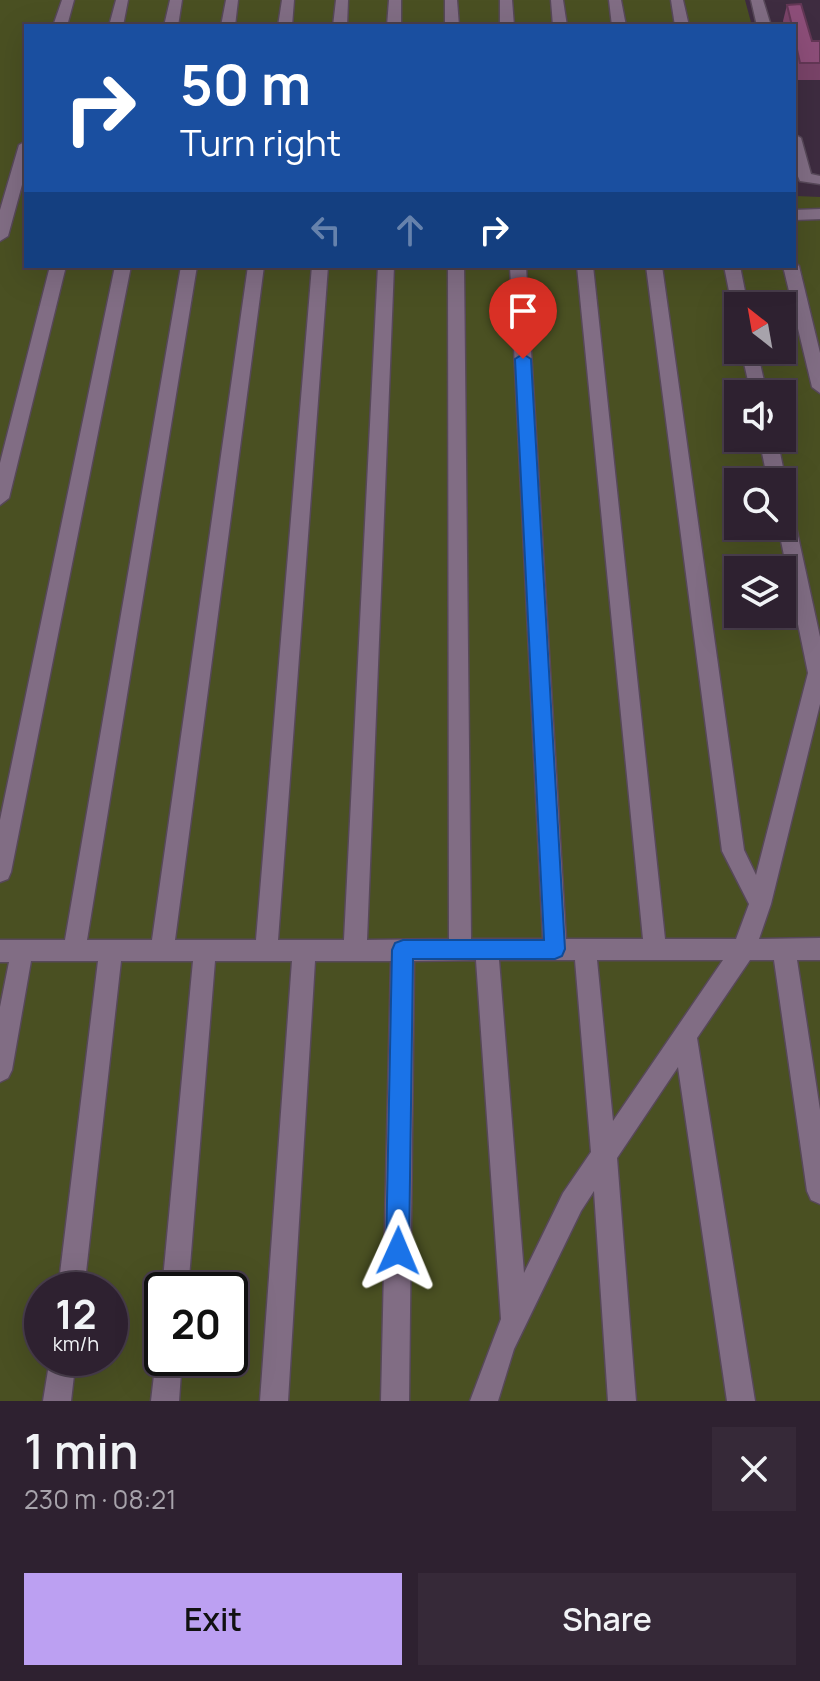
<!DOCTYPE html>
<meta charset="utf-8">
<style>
body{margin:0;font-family:Manrope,sans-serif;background:#362938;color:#f1f3f6;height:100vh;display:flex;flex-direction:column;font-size:30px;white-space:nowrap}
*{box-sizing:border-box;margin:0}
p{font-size:26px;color:#a7a3ab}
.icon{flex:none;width:44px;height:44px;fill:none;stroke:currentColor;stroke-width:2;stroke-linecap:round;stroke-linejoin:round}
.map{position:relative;height:1401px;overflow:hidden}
.details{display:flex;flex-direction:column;background:#2e2130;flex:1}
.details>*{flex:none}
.banner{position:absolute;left:24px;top:24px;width:772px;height:244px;border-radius:0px;box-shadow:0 8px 32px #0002,0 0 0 2px #493e4c;background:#1a4fa0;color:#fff;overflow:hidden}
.needle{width:52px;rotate:329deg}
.controls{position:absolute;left:724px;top:292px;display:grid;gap:16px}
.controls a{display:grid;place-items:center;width:72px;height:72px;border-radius:0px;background:#2e2130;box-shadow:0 8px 32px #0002,0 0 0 2px #493e4c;font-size:40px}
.speed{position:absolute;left:24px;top:1272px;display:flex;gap:16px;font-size:40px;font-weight:700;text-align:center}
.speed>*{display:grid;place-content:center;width:104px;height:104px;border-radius:50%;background:#2e2130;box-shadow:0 8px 32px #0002,0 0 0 2px #493e4c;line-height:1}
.speed small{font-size:20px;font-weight:400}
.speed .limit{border:4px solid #111;border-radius:12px;background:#fff;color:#111}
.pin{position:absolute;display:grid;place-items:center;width:68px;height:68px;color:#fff;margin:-82px -34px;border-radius:50% 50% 50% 0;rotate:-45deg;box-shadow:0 0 8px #0007}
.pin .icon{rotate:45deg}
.me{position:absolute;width:88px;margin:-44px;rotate:1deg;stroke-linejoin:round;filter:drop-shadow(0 0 6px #0008)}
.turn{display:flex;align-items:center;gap:28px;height:168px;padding:0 24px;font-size:36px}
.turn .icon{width:104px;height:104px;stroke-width:2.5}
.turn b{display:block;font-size:56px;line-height:68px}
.lanes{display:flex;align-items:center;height:76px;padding:0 24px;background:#0003;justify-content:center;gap:40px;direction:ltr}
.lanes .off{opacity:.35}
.round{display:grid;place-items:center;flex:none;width:84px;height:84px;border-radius:0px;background:#362938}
.summary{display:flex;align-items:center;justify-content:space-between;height:136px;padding:0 24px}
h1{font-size:48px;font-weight:600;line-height:60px}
.button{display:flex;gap:16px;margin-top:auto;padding:16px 24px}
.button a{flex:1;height:92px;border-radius:0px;background:#bca0f2;color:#111;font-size:32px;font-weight:600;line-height:92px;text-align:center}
.button a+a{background:#362938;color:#f1f3f6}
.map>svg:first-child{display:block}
.green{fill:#4a5022;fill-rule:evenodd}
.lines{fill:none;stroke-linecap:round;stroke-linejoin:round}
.service-casing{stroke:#574859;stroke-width:3}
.service{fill:#816d84;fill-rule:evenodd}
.wall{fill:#794368}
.building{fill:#8d4e79;stroke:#633755;stroke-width:2}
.route{fill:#1a73e8;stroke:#114b97;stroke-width:2}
</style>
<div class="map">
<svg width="820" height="1401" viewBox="0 0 820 1401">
<rect width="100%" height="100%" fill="#3e2c40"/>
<!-- green -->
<path class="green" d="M0 0H745L752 26H26V266H794V189L796 196 820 197V1401H0ZM738 306H782V350H738ZM738 394H782V438H738ZM738 482H782V526H738ZM738 570H782V614H738ZM42 1290H110V1358H42ZM162 1290H230V1358H162Z"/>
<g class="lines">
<!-- service casing -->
<g class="service-casing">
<path id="service" d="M62 0H74L67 26H53Z
M116 0H128L123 26H109Z
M170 0H182L178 26H164Z
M226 0H238L235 26H221Z
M282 0H294L292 26H278Z
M336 0H348L347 26H333Z
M389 0H401V26H387Z
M445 0H457L459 26H445Z
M500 0H512L514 26H500Z
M551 0H563L567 26H553Z
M609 0H621L626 26H612Z
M671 0H683L689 26H675Z
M751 0H763L771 26H757Z
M794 134 801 138 811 174 820 176V184L800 181C793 166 794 150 794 134Z
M26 141V170L8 236 0 241V210L19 145Z
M820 209V219L794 220V210Z
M794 262 799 266 820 353V393L812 387 783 266H794Z
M50 266H66L9 498 0 505V463Z
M115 266H131L11 872 8 879 0 882V820Z
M181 266H197L87 940H152L248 266H264L175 940H256L312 266H328L278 940H344L378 266H394L367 940 449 939 448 266H464L471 939H543L510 266H526L566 939H643L577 266H593L665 939H736L749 904 722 851 646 266H662L744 850 756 875 808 673 778 526H782V497L791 504 820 637V704L771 904 759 939 820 938V960H797L820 1110V1204L811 1200 807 1191 774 960H750L697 1038 755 1401H727L678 1067 617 1158 636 1401H608L594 1191 581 1211 514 1349 498 1401H470L501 1319 476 960 414 961 409 1401H381L391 961H315L288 1401H260L292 961H215L188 1290H162L193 961H121L84 1290H58L98 961H31L12 1070 8 1078 0 1082V1007L9 962H0V940H65ZM499 960H575L591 1152 563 1193 524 1273ZM597 960H723L613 1121Z
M724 266H740L748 306H738V311L732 306Z
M741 350H757L767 394H751Z
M759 438H777L786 482 783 487 782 482H768Z
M162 1348V1358H182L179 1401H151L156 1358Z
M50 1358H76L71 1401H43Z"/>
</g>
<!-- service -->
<use href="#service" class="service"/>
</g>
<!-- wall -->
<path class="wall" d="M787 5 812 41H820V80H796L794 72V26H784L783 21Z"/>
<!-- building -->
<path class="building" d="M801 4 812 41H820V63H800L794 36V26H792L787 5Z"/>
<!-- route -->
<path class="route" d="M523 354 531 359 565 949 562 956 555 959H413L409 1251 406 1259 398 1262 389 1259 386 1251 392 950 395 943 403 940H544L515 359Z"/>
</svg>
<div class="controls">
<a><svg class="needle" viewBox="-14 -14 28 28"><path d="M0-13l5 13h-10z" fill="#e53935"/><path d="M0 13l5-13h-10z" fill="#a7a3ab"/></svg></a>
<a><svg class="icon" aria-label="sound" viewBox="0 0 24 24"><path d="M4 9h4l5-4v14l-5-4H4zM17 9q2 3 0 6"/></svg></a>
<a><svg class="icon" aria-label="search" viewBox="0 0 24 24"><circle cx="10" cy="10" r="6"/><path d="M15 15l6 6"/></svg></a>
<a><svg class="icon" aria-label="layers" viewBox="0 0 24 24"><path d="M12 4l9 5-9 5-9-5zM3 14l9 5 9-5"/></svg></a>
</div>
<div class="speed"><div>12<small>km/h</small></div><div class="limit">20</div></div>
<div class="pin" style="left:523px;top:359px;background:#d93025"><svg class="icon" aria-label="arrive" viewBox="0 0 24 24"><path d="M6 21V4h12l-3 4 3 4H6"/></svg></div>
<svg class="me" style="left:398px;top:1251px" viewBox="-20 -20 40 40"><path d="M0-17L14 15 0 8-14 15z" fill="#1a73e8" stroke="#fff" stroke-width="4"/></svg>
<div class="banner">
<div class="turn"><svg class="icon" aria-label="right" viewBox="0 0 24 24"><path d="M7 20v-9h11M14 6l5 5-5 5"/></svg><div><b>50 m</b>Turn right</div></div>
<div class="lanes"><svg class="icon off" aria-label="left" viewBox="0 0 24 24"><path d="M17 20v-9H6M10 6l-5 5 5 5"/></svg><svg class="icon off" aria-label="ahead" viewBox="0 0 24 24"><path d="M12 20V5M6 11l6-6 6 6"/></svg><svg class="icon" aria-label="right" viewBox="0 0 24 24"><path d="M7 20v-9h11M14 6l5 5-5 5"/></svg></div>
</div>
</div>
<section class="details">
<div class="summary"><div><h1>1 min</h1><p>230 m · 08:21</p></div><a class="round"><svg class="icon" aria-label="close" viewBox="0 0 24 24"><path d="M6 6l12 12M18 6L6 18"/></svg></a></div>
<div class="button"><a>Exit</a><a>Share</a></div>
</section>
